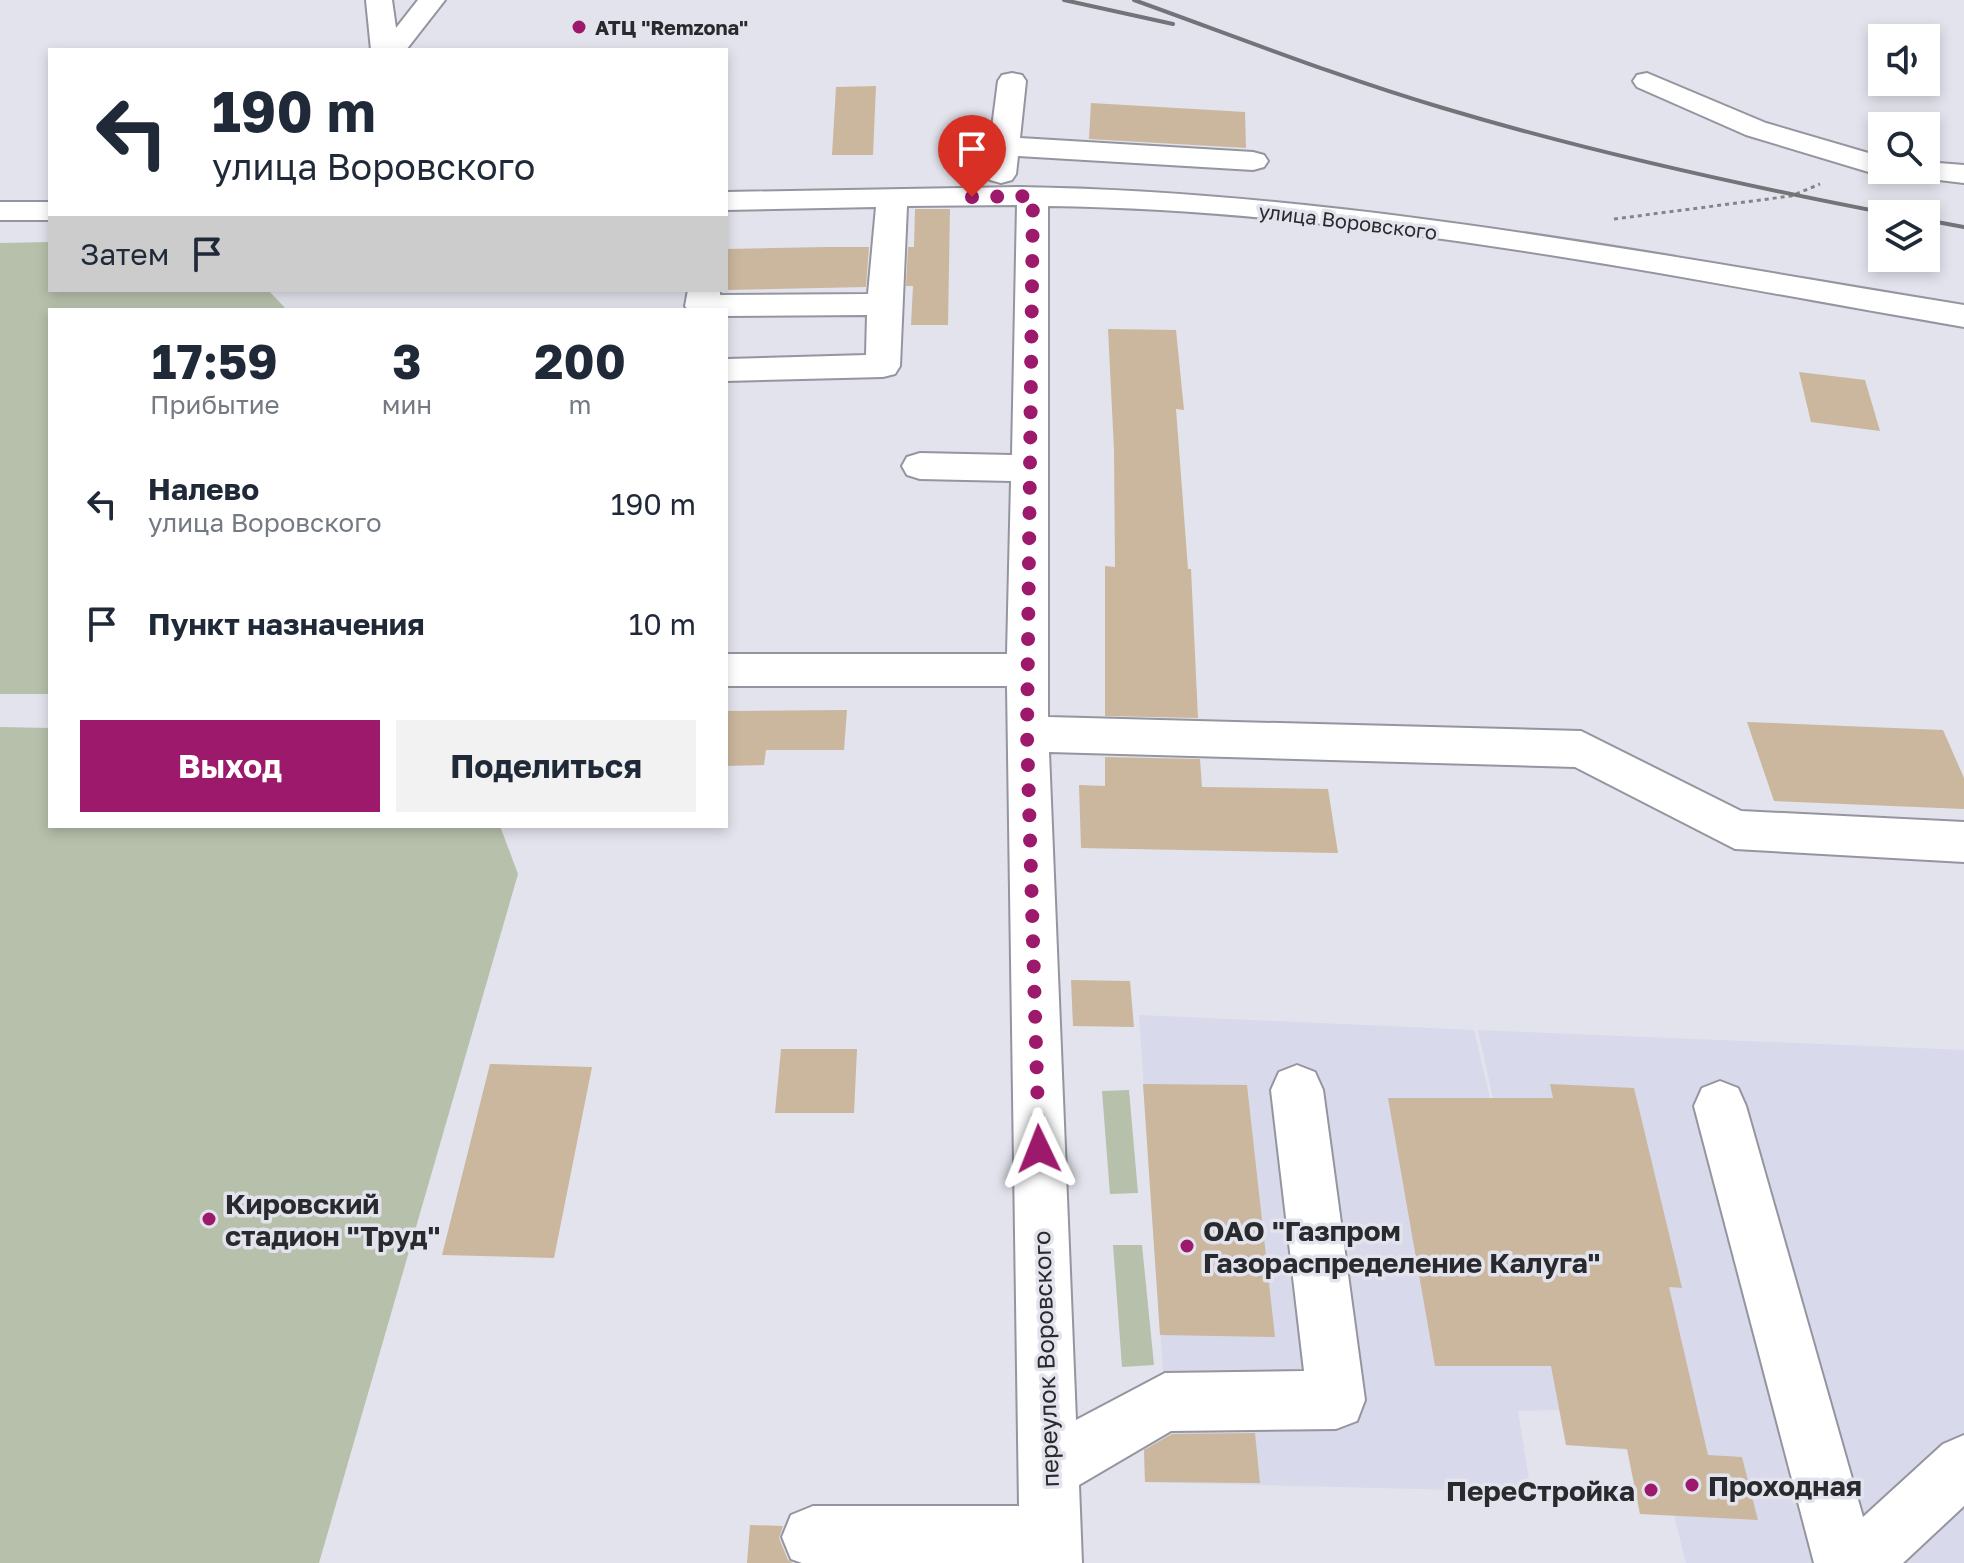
<!DOCTYPE html>
<html lang="ru">
<meta charset="utf-8">
<style>
body{margin:0;font-family:"Golos Text",sans-serif;background:#f2f2f3;color:#1f2937;height:100vh;display:flex;flex-direction:column;font-size:30px;white-space:nowrap}
*{box-sizing:border-box;margin:0}
p{font-size:26px;color:#747a83}
.icon{flex:none;width:44px;height:44px;fill:none;stroke:currentColor;stroke-width:2;stroke-linecap:round;stroke-linejoin:round}
.map{position:relative;flex:1;overflow:hidden}
.drawer{position:absolute;left:48px;top:308px;width:680px;height:520px;display:flex;flex-direction:column;background:#fff;border-radius:0px;box-shadow:0 4px 12px #0003}
.drawer>*{flex:none}
.guide{position:absolute;left:48px;top:48px;width:680px;height:244px;border-radius:0px;box-shadow:0 4px 12px #0003;background:#fff;color:#1f2937;overflow:hidden}
.controls{position:absolute;left:1868px;top:24px;display:grid;gap:16px}
.controls a{display:grid;place-items:center;width:72px;height:72px;border-radius:0px;background:#fff;box-shadow:0 4px 12px #0003;font-size:40px}
.pin{position:absolute;display:grid;place-items:center;width:68px;height:68px;color:#fff;margin:-82px -34px;border-radius:50% 50% 50% 0;rotate:-45deg;box-shadow:0 0 8px #0007}
.pin .icon{rotate:45deg}
.me{position:absolute;width:88px;margin:-44px;rotate:358deg;stroke-linejoin:round;filter:drop-shadow(0 0 6px #0008)}
.turn{display:flex;align-items:center;gap:28px;height:168px;padding:0 32px;font-size:36px}
.turn .icon{width:104px;height:104px;stroke-width:2.5}
.turn b{display:block;font-size:56px;line-height:68px}
.then{display:flex;align-items:center;height:76px;padding:0 32px;background:#0003;gap:16px;font-size:30px}
.eta{display:flex;justify-content:space-evenly;align-items:center;height:136px;text-align:center}
.eta b{font-size:48px;font-weight:700;line-height:56px}
.action{display:flex;gap:16px;margin-top:auto;padding:16px 32px}
.action a{flex:1;height:92px;border-radius:0px;background:#9d196b;color:#fff;font-size:32px;font-weight:700;line-height:92px;text-align:center}
.action a+a{background:#f2f2f3;color:#1f2937}
ul{padding:0;list-style:none}
li{display:flex;align-items:center;gap:24px;height:120px;padding:0 32px}
li div{flex:1}
li b{display:block;font-size:30px}
li em{font-style:normal}
.map>svg:first-child{display:block}
.built{fill:#d8d9ea}
.green{fill:#b6c0aa}
.building{fill:#cbb79d}
.lines{fill:none;stroke-linecap:round;stroke-linejoin:round}
.minor-casing{stroke:#94959e;stroke-width:4}
.path{stroke:#84858b;stroke-width:3;stroke-dasharray:4 4;stroke-linecap:butt}
.minor{fill:#fff;fill-rule:evenodd}
.rail{stroke:#737479;stroke-width:4}
.route{stroke:#9d196b;stroke-width:14;stroke-dasharray:0 25.2}
.poi-dot{fill:#9d196b;stroke:#e2e3ec;stroke-width:3}
.labels{text-anchor:middle;dominant-baseline:central;stroke-width:7;stroke-linejoin:round;paint-order:stroke}
.far-poi-label{font-size:20px;font-weight:bold;fill:#292a2d;stroke:#e2e3ec;text-anchor:start}
.far-street-label{font-size:20px;fill:#292a2d;stroke:#e2e3ec}
.street-label{font-size:24px;fill:#292a2d;stroke:#e2e3ec}
.near-poi-label{font-size:28px;font-weight:bold;fill:#292a2d;stroke:#e2e3ec;text-anchor:start}
</style>
<div class="map">
<svg width="1964" height="1563" viewBox="0 0 1964 1563">
<rect width="100%" height="100%" fill="#e2e3ec"/>
<!-- built -->
<path class="built" d="M1139 1015 1474 1030 1546 1338 1478 1030 1964 1050V1563H1686L1674 1515 1627 1450 1566 1445 1559 1410 1518 1411 1531 1492 1145 1482 1143 1429H1167Z"/>
<!-- green -->
<path class="green" d="M50 242V290H268L287 310H50V694H0V243Z
M0 727 50 728V826H500L518 874 319 1563H0Z
M1129 1090 1138 1193 1110 1194 1102 1091Z
M1113 1245H1142L1154 1365 1122 1367Z"/>
<!-- building -->
<path class="building" d="M876 86 873 155H832L836 87Z
M1091 103 1245 112 1246 148 1089 139Z
M915 209H950L948 325H911L913 286H906L908 247H914Z
M826 247H869L866 287 726 290V249Z
M1108 329 1176 330 1184 410 1176 409 1188 569H1191L1198 718 1105 716V566L1115 567 1114 450Z
M1799 372 1865 380 1880 431 1811 422Z
M847 710 844 750H766L764 765 726 766V711Z
M1747 722 1943 730 1964 778V809L1774 801Z
M1105 757 1200 759 1202 787 1328 789 1338 853 1081 848 1079 785 1105 786Z
M1071 980 1130 981 1134 1027 1073 1026Z
M781 1049H857L854 1113H775Z
M490 1064 592 1067 554 1258 442 1255Z
M1143 1084 1247 1085 1275 1337 1160 1335Z
M1550 1084 1634 1088 1682 1288 1669 1287 1708 1455 1742 1457 1758 1520 1640 1514 1627 1449 1566 1445 1551 1366H1435L1388 1098H1553Z
M1255 1433 1260 1483 1145 1482 1144 1450 1172 1434Z
M750 1525 783 1526 779 1538 788 1560 793 1563H747Z"/>
<g class="lines">
<!-- minor casing -->
<g class="minor-casing">
<path id="minor" d="M366 0H392L396 28 418 0H445L406 50H371Z
M1012 73 1022 75 1026 81 1020 138 1253 152 1264 155 1268 161 1264 167 1253 170 1018 156 1016 174 1012 180 1001 183 990 180 986 174 998 81 1002 75Z
M1647 73 1766 123 1882 157V170H1895L1882 176 1746 135 1637 87 1633 81 1637 75Z
M1926 162 1964 165V183L1905 176 1901 170H1926Z
M1020 187C1338 192 1651 254 1964 305V327C1662 275 1356 210 1048 206V717L1581 731 1741 811 1964 822V862L1735 849 1575 767 1049 752 1076 1420 1165 1373 1304 1371 1271 1090 1279 1072 1297 1065 1315 1072 1323 1090 1365 1400 1357 1421 1336 1429 1171 1431 1079 1485 1082 1563H802L791 1559 782 1537 791 1515 813 1506H1019L1007 686H726V654H1007L1011 481 920 479 907 475 902 466 907 457 920 453 1012 455 1017 205 907 206 900 366 895 374 883 377 726 381V359L866 355 867 315 726 316V310H688L685 306 688 290H720V295L868 294 876 207 726 210V192Z
M0 202H50V220H0Z
M1720 1081 1738 1088 1746 1106 1863 1517 1943 1444 1964 1435V1506L1903 1563H1814L1694 1106 1702 1088Z"/>
</g>
<!-- path -->
<path class="path" d="M1614 219 1791 196 1820 184"/>
<!-- minor -->
<use href="#minor" class="minor"/>
<!-- rail -->
<path class="rail" d="M1064 0 1173 24
M1134 0C1237 37 1338 77 1443 108 1590 152 1740 185 1891 214
M1926 220 1964 227"/>
</g>
<g class="lines">
<!-- route -->
<path class="route" d="M972 197 1033 196 1027 734 1039 1149"/>
</g>
<!-- markers -->
<g class="poi-dot">
<circle cx="579" cy="27" r="8"/>
<circle cx="209" cy="1219" r="8"/>
<circle cx="1187" cy="1246" r="8"/>
<circle cx="1692" cy="1485" r="8"/>
<circle cx="1651" cy="1490" r="8"/>
</g>
<g class="labels">
<!-- far-poi labels -->
<g class="far-poi-label">
<text x="595" y="27">АТЦ "Remzona"</text>
</g>
<!-- far-street labels -->
<g class="far-street-label">
<text transform="translate(1348 221) rotate(7)">улица Воровского</text>
</g>
<!-- street labels -->
<g class="street-label">
<text transform="translate(1045 1359) rotate(-92)">переулок Воровского</text>
</g>
<!-- near-poi labels -->
<g class="near-poi-label">
<text x="225" y="1203">Кировский<tspan x="225" dy="32">стадион "Труд"</tspan></text>
<text x="1203" y="1230">ОАО "Газпром<tspan x="1203" dy="32">Газораспределение Калуга"</tspan></text>
<text x="1708" y="1485">Проходная</text>
<text x="1635" y="1490" text-anchor="end">ПереСтройка</text>
</g>
</g>
</svg>
<div class="controls">
<a><svg class="icon" aria-label="sound" viewBox="0 0 24 24"><path d="M4 9h4l5-4v14l-5-4H4zM17 9q2 3 0 6"/></svg></a>
<a><svg class="icon" aria-label="search" viewBox="0 0 24 24"><circle cx="10" cy="10" r="6"/><path d="M15 15l6 6"/></svg></a>
<a><svg class="icon" aria-label="layers" viewBox="0 0 24 24"><path d="M12 4l9 5-9 5-9-5zM3 14l9 5 9-5"/></svg></a>
</div>
<div class="pin" style="left:972px;top:197px;background:#d93025"><svg class="icon" aria-label="arrive" viewBox="0 0 24 24"><path d="M6 21V4h12l-3 4 3 4H6"/></svg></div>
<svg class="me" style="left:1039px;top:1149px" viewBox="-20 -20 40 40"><path d="M0-17L14 15 0 8-14 15z" fill="#9d196b" stroke="#fff" stroke-width="4"/></svg>
<div class="guide">
<div class="turn"><svg class="icon" aria-label="left" viewBox="0 0 24 24"><path d="M17 20v-9H6M10 6l-5 5 5 5"/></svg><div><b>190 m</b>улица Воровского</div></div>
<div class="then">Затем<svg class="icon" aria-label="arrive" viewBox="0 0 24 24"><path d="M6 21V4h12l-3 4 3 4H6"/></svg></div>
</div>
<section class="drawer">
<div class="eta">
<div><b>17:59</b><p>Прибытие</p></div>
<div><b>3</b><p>мин</p></div>
<div><b>200</b><p>m</p></div>
</div>
<ul>
<li><svg class="icon" aria-label="left" viewBox="0 0 24 24"><path d="M17 20v-9H6M10 6l-5 5 5 5"/></svg><div><b>Налево</b><p>улица Воровского</p></div><em>190 m</em></li>
<li><svg class="icon" aria-label="arrive" viewBox="0 0 24 24"><path d="M6 21V4h12l-3 4 3 4H6"/></svg><div><b>Пункт назначения</b></div><em>10 m</em></li>
</ul>
<div class="action"><a>Выход</a><a>Поделиться</a></div>
</section>
</div>
